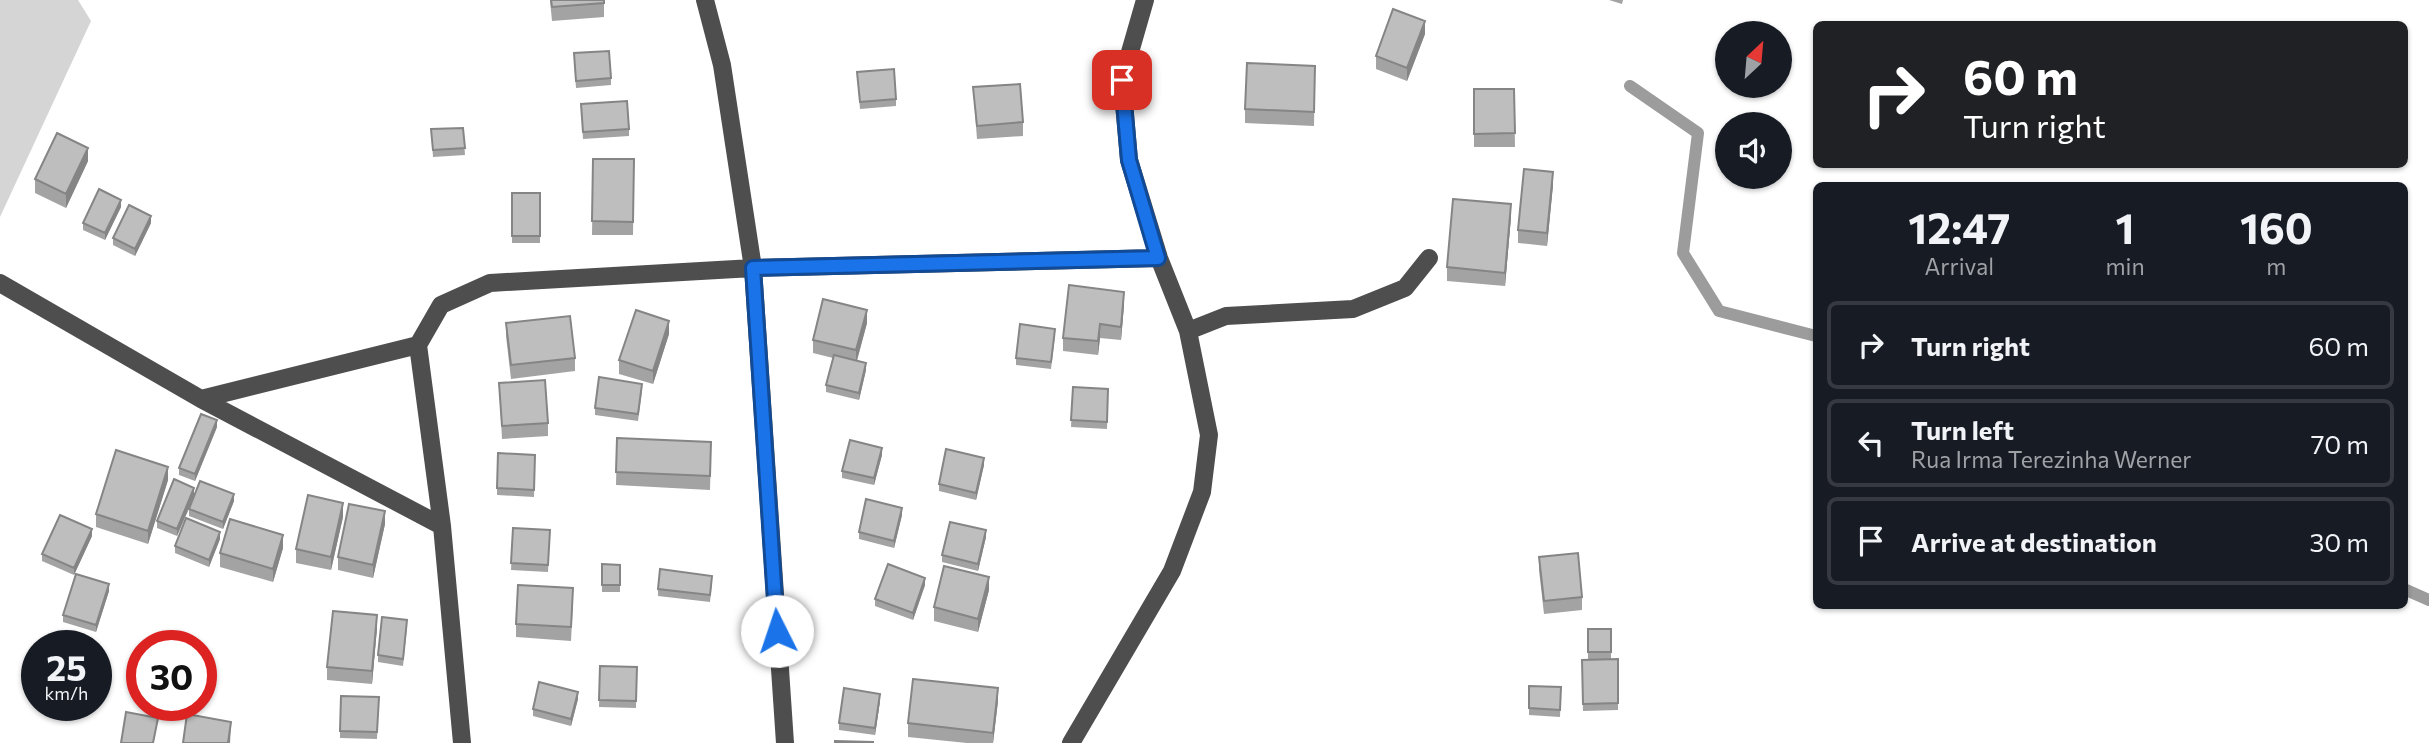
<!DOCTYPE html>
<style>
body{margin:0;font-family:Commissioner,sans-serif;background:#20242c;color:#f1f3f6;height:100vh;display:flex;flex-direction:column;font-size:26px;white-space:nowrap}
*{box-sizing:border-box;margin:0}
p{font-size:23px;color:#9ea1a6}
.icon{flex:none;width:38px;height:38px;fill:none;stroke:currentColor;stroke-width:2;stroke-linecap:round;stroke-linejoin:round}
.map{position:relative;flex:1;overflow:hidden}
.drawer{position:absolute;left:1813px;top:182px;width:595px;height:427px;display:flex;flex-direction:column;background:#171b24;border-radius:10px;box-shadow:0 2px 5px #0004}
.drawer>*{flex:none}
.guide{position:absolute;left:1813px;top:21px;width:595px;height:147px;border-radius:10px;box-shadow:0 2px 5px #0004;background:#202124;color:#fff;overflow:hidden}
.needle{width:46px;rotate:26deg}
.fabs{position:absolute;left:1715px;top:21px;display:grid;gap:14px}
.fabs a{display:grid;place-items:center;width:77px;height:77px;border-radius:50%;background:#171b24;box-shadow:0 2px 5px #0004;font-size:35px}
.speed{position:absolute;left:21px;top:630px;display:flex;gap:14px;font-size:35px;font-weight:700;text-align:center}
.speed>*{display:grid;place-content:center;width:91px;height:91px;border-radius:50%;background:#171b24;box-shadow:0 2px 5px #0004;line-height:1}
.speed small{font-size:18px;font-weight:400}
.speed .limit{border:10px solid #d22;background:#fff;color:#111}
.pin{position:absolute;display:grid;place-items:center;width:60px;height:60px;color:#fff;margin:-30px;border-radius:14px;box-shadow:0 4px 10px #0006}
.me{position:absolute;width:77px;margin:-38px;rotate:356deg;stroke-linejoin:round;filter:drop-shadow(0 0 5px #0008)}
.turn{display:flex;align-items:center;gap:24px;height:147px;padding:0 35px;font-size:32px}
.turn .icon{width:91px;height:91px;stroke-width:2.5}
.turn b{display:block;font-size:49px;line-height:60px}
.eta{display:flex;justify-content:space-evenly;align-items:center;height:119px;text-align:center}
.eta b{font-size:42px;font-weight:700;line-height:49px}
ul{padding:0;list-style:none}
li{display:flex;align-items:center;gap:21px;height:88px;margin:0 14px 10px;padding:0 21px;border:4px solid #363941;border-radius:10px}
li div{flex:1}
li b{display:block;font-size:26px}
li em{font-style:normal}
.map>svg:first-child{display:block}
.green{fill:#d5d5d5}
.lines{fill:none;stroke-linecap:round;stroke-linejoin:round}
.stream{stroke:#9c9c9c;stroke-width:12}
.minor{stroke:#4e4e4e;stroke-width:18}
.wall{fill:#a3a3a3}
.shaded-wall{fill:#858585}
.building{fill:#bebebe;stroke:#858585;stroke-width:2}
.route-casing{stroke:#114b97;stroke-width:18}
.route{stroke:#1a73e8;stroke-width:12}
</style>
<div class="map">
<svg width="2429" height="743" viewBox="0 0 2429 743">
<rect width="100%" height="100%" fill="#fff"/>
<!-- green -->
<path class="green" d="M0 0H78L91 21 0 217Z"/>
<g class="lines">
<!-- stream -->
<path class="stream" d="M1630 86 1698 133 1683 253 1719 311 1816 336
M2404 589 2429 600"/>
<!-- minor -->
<path class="minor" d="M705 0 722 65 753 268 785 743
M0 283 201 399 442 526
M1188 331 1226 316 1353 309 1405 288 1429 258
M201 399 418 345
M462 743 442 526 418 345 441 305 490 283 753 268 1159 258
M1071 743 1172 571 1202 492 1209 435 1188 331 1159 258 1129 160 1122 80 1145 0"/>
</g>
<!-- wall -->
<path class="wall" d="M550 0H604V17L552 21Z
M1609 0H1623L1622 4Z
M1425 34 1407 81 1376 69V56Z
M574 60 611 78V85L576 88Z
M1315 66 1314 126 1245 123V109Z
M857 72 896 99V106L860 109Z
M973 87 1023 122V136L977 139Z
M1474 89H1514L1515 147H1474Z
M581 104 629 129V136L583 139Z
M463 128 465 155 433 157 431 129Z
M593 159H634L633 235H592Z
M88 161 66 208 35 193V179Z
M1553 185 1547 246 1518 243V230Z
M512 193H540V243H512Z
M121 207 105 240 83 230V223Z
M1511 217 1505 286 1447 281V267Z
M151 223 135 256 113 245V238Z
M1124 305 1121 340 1100 338 1098 355 1063 351V338Z
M506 323 575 358V371L511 379 506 336Z
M867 323 857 361 866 370 859 400 826 392V385L833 358 813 353V340Z
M669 334 653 384 619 374V360Z
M1055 336 1051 369 1016 365V358Z
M499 383 548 423V436L502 439Z
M1073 387 1108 389 1107 429 1071 427Z
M642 391 638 421 595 415V408Z
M217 427 195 481 179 475V468Z
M617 438 711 455 710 490 616 485Z
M535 455 534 497 497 495V488Z
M882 455 874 485 842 478V471Z
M984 465 976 500 939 491V484Z
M168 480 148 544 96 527V514Z
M194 494 234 501 223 529 189 516V509L177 536 157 528V521Z
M902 515 894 548 859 539V532Z
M343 517 331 570 296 563V549Z
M385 524 373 578 338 570V557Z
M513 528 550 530 548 572 511 570Z
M92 536 74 575 42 561V554Z
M986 537 978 571 942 562V555Z
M220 539 209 567 175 553V546Z
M283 548 273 582 220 567V553Z
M1539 557 1582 597V610L1544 614 1539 570Z
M602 564 620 565V592H602Z
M712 583 710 602 658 596V589Z
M925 585 913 620 875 606V599Z
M989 590 978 632 934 621V607Z
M109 591 96 632 63 622V615Z
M573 601 571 641 516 637V624Z
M407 627 403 666 378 662V655Z
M377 628 372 684 327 680V667Z
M1588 629H1611V659H1588Z
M1618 659V710L1583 711 1582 660Z
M600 666 637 667 636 708 599 707Z
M1529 686 1561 687 1560 717 1529 715Z
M379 697 377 739 340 738V731Z
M578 699 571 726 533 716V709Z
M880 701 875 735 839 730V723Z
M998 701 993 743H967L908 737V723Z"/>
<!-- shaded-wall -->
<path class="shaded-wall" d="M1425 21V34L1407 81V68Z
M88 148V161L66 208V194Z
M1553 172V185L1547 246V233Z
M121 200V207L105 240V233Z
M1511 204V217L1505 286V273Z
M151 216V223L135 256V249Z
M1124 292V305L1121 340V327Z
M867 310V323L856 363V350Z
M669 321V334L653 384V371Z
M1100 324V338L1098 355V341Z
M866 363V370L859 400V393Z
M217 420V427L195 481V474Z
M882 448V455L874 485V478Z
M984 458V465L976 500V493Z
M168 467V480L148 544V531Z
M194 488V495L177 536V529Z
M234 494V501L223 529V522Z
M343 503V517L331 570V557Z
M902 508V515L894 548V541Z
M385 511V524L373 578V565Z
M92 529V536L74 575V568Z
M986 530V537L978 571V564Z
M220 532V539L209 567V560Z
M283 535V548L273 582V569Z
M989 577V590L978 632V619Z
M925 578V585L913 620V613Z
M109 584V591L96 632V625Z
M377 615V628L372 684V671Z
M998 688V701L993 743V733Z
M578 692V699L571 726V719Z
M880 694V701L875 735V728Z
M231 722 230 743H228Z"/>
<!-- building -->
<path class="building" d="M551 0H604V3L552 7Z
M1393 9 1425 21 1407 68 1376 56Z
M609 51 611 78 576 81 574 53Z
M1247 63 1315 66 1314 112 1245 109Z
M894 69 896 99 860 102 857 72Z
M1020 84 1023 122 977 126 973 87Z
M1474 89H1514L1515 133 1474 134Z
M627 101 629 129 583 132 581 104Z
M463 128 465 148 433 150 431 129Z
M57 133 88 148 66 194 35 179Z
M593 159H634L633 222 592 221Z
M1524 169 1553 172 1547 233 1518 230Z
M99 189 121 200 105 233 83 223Z
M512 193H540V236H512Z
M1453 199 1511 204 1505 273 1447 267Z
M129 205 151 216 135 249 113 238Z
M1069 285 1124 292 1121 327 1100 324 1098 341 1063 338Z
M823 299 867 310 856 350 813 340Z
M636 310 669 321 653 371 619 360Z
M570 316 575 358 511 365 506 323Z
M1020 324 1055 329 1051 362 1016 358Z
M834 355 866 363 859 393 826 385Z
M599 377 642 384 638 414 595 408Z
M545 380 548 423 502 426 499 383Z
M1073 387 1108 389 1107 422 1071 420Z
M201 414 217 420 195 474 179 468Z
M617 438 711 442 710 476 616 472Z
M850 440 882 448 874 478 842 471Z
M946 449 984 458 976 493 939 484Z
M116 450 168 467 148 531 96 514Z
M498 453 535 455 534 490 497 488Z
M174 479 194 488 177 529 157 521Z
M200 481 234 494 223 522 189 509Z
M308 495 343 503 331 557 296 549Z
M866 499 902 508 894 541 859 532Z
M349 504 385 511 373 565 338 557Z
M60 515 92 529 74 568 42 554Z
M186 518 220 532 209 560 175 546Z
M230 519 283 535 273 569 220 553Z
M950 522 986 530 978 564 942 555Z
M513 528 550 530 548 565 511 563Z
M1578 553 1582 597 1544 601 1539 557Z
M602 564 620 565V585H602Z
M888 564 925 578 913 613 875 599Z
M944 566 989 577 978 619 934 607Z
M660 569 712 576 710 595 658 589Z
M76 574 109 584 96 625 63 615Z
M518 585 573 588 571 627 516 624Z
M333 611 377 615 372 671 327 667Z
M382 617 407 620 403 659 378 655Z
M1588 629H1611V652H1588Z
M1618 659V703L1583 704 1582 660Z
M600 666 637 667 636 701 599 700Z
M913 679 998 688 993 733 908 723Z
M539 682 578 692 571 719 533 709Z
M1529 686 1561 687 1560 710 1529 708Z
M844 688 880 694 875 728 839 723Z
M341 696 379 697 377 732 340 731Z
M126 712 158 718 153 743H121Z
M187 714 231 722 228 743H183Z
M835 741 873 742V743H835Z"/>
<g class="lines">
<!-- route casing -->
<g class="route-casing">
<path id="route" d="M777 631 753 268 1158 258 1129 160 1122 80"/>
</g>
<!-- route -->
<use href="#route" class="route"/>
</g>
</svg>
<div class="fabs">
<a><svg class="needle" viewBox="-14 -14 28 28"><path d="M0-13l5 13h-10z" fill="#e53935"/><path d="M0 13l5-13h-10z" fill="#9ea1a6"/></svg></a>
<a><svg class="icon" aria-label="sound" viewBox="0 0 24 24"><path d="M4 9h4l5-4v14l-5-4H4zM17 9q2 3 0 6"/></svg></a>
</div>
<div class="speed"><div>25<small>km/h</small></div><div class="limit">30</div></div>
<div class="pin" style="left:1122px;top:80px;background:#d93025"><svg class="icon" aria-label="arrive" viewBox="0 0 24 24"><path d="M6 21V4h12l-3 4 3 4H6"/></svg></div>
<svg class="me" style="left:777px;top:631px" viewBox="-20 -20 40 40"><circle r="19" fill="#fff"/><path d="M0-13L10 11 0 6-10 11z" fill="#1a73e8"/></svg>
<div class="guide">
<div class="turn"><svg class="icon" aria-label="right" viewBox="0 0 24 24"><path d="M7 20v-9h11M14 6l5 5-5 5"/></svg><div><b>60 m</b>Turn right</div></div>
</div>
<section class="drawer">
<div class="eta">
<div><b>12:47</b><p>Arrival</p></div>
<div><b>1</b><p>min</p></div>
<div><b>160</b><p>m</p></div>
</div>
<ul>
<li><svg class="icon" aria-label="right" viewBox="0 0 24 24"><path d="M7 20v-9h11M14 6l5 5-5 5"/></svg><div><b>Turn right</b></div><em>60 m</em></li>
<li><svg class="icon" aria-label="left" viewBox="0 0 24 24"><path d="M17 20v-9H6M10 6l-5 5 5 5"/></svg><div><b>Turn left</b><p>Rua Irma Terezinha Werner</p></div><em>70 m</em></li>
<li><svg class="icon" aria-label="arrive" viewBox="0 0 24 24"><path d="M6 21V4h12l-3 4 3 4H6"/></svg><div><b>Arrive at destination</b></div><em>30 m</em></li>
</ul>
</section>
</div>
